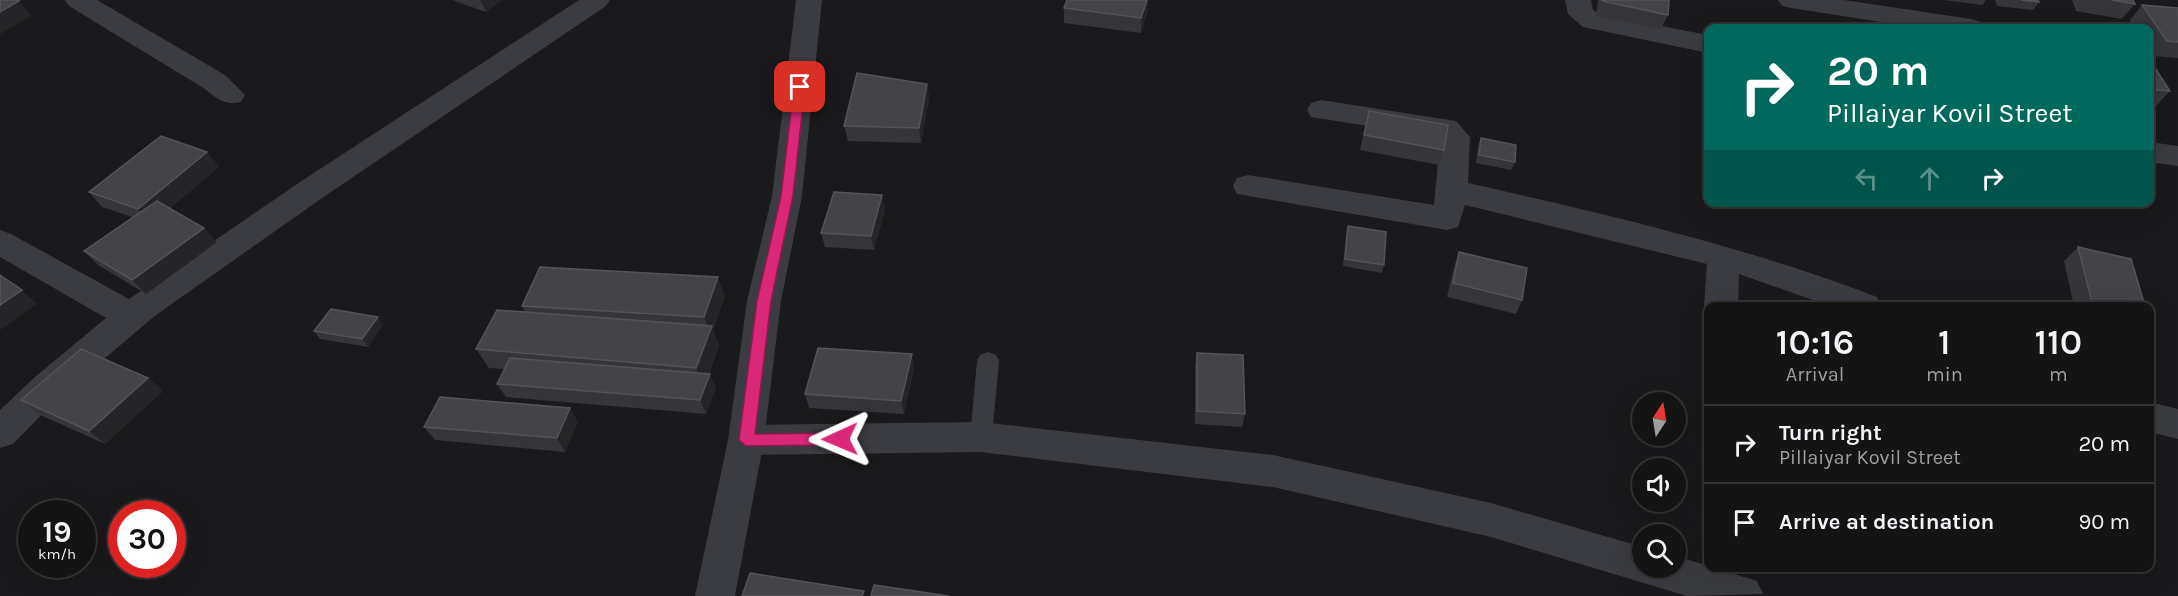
<!DOCTYPE html>
<style>
body{margin:0;font-family:Karla,sans-serif;background:#1d1d1e;color:#f1f3f6;height:100vh;display:flex;flex-direction:column;font-size:22px;white-space:nowrap}
*{box-sizing:border-box;margin:0}
p{font-size:20px;color:#9d9ea0}
.icon{flex:none;width:33px;height:33px;fill:none;stroke:currentColor;stroke-width:2;stroke-linecap:round;stroke-linejoin:round}
.map{position:relative;flex:1;overflow:hidden}
.side{position:absolute;left:1704px;top:302px;width:450px;height:270px;display:flex;flex-direction:column;background:#141415;border-radius:12px;box-shadow:0 6px 24px #0002,0 0 0 2px #333334}
.side>*{flex:none}
.top-card{position:absolute;left:1704px;top:24px;width:450px;height:183px;border-radius:12px;box-shadow:0 6px 24px #0002,0 0 0 2px #333334;background:#00695c;color:#fff;overflow:hidden}
.needle{width:39px;rotate:12deg}
.buttons{position:absolute;left:1632px;top:392px;display:grid;gap:12px}
.buttons a{display:grid;place-items:center;width:54px;height:54px;border-radius:50%;background:#141415;box-shadow:0 6px 24px #0002,0 0 0 2px #333334;font-size:30px}
.speed{position:absolute;left:18px;top:500px;display:flex;gap:12px;font-size:30px;font-weight:700;text-align:center}
.speed>*{display:grid;place-content:center;width:78px;height:78px;border-radius:50%;background:#141415;box-shadow:0 6px 24px #0002,0 0 0 2px #333334;line-height:1}
.speed small{font-size:15px;font-weight:400}
.speed .limit{border:9px solid #d22;background:#fff;color:#111}
.pin{position:absolute;display:grid;place-items:center;width:51px;height:51px;color:#fff;margin:-26px;border-radius:12px;box-shadow:0 3px 9px #0006}
.me{position:absolute;width:66px;margin:-33px;rotate:269deg;stroke-linejoin:round;filter:drop-shadow(0 0 4px #0008)}
.turn{display:flex;align-items:center;gap:21px;height:126px;padding:0 24px;font-size:27px}
.turn .icon{width:78px;height:78px;stroke-width:2.5}
.turn b{display:block;font-size:42px;line-height:51px}
.lanes{display:flex;align-items:center;height:57px;padding:0 24px;background:#0003;justify-content:center;gap:30px;direction:ltr}
.lanes .off{opacity:.35}
.eta{display:flex;justify-content:space-evenly;align-items:center;height:102px;text-align:center}
.eta b{font-size:36px;font-weight:600;line-height:42px}
ul{padding:0;list-style:none}
li{display:flex;align-items:center;gap:18px;height:78px;padding:0 24px;border-top:2px solid #333334}
li div{flex:1}
li b{display:block;font-size:22px}
li em{font-style:normal}
.map>svg:first-child{display:block}
.lines{fill:none;stroke-linecap:round;stroke-linejoin:round}
.service{fill:#3b3c41;fill-rule:evenodd}
.minor{fill:#3b3c41;fill-rule:evenodd}
.tertiary{fill:#3b3c41;fill-rule:evenodd}
.wall{fill:#36363a}
.shaded-wall{fill:#252528}
.building{fill:#434348;stroke:#53545a;stroke-width:1.5}
.route{fill:#db2777;stroke:#8e194d;stroke-width:1.5}
</style>
<div class="map">
<svg width="2178" height="596" viewBox="0 0 2178 596">
<rect width="100%" height="100%" fill="#1a1a1c"/>
<g class="lines">
<!-- service -->
<path class="service" d="M988 352 996 355 999 361 992 437 989 444 981 447 973 444 970 437 977 361 980 355Z"/>
<!-- minor -->
<path class="minor" d="M65 0H97L225 75 245 95 241 102C225 106 217 99 205 89L69 6Z
M579 0H610L606 6 325 196 156 315 59 397 13 444 0 448V410L35 377 106 318 0 257V230L11 234 129 299 303 180Z
M1565 0H1591L1593 10 1600 14 1708 35V53L1583 27 1568 14Z
M1778 0H1844L1971 19 1981 22 1984 28H1920L1791 8 1782 6Z
M1321 100 1456 121 1470 137 1468 183C1606 214 1744 246 1877 297L1882 306H1830L1739 274 1738 306H1708V314L1704 306 1707 264 1465 205 1458 227 1447 230 1237 194 1233 186 1237 178 1248 175 1434 205 1440 140 1437 137 1311 117 1307 110 1311 103Z
M2150 142 2178 146V166L2150 162Z
M2150 402 2178 409V439L2150 432Z
M981 422 1273 455 1491 503 1642 547V567H1676V556L1757 581 1763 594 1687 596 1491 537 1273 487 981 452 746 455 733 451 728 440 733 429 746 425Z"/>
<!-- tertiary -->
<path class="tertiary" d="M796 0H822L802 196 781 301 764 440 735 596H695L728 440 747 301 772 196Z"/>
</g>
<!-- wall -->
<path class="wall" d="M452 0H501L486 12Z
M1067 0H1148V9L1141 33 1064 23V8Z
M1598 0H1669L1668 15 1661 29 1596 16Z
M1944 0H1986L1982 5Z
M1995 0H2038L2039 2 2033 10 1997 6Z
M2072 0H2133L2135 4 2122 19 2076 11Z
M2142 5 2178 8V58L2153 56 2150 50V28H2135L2130 20Z
M2150 60 2170 91 2156 106 2150 105Z
M927 84 929 99 921 143 848 141 844 126Z
M1369 111 1444 150 1439 165 1360 150Z
M1481 138 1515 162 1511 170 1476 163 1478 146Z
M207 152 219 167 170 208 217 242 146 294 98 265 84 251 132 217 102 207 89 192Z
M882 195 885 210 874 250 825 247 821 233Z
M1348 226 1384 265 1382 273 1343 266 1346 234Z
M2078 247 2145 306H2074L2064 261Z
M1459 252 1522 300 1516 314 1447 297 1454 267Z
M725 296 713 330 719 345 709 374H710L716 388 706 414 506 397 497 384 504 369 489 368 476 349 525 312 522 306Z
M383 325 368 347 320 339 314 331Z
M1197 353 1245 414 1242 427 1195 424V367Z
M914 368 904 414 809 408 805 394Z
M148 378 163 391 105 444 38 414 21 400Z
M578 422 565 452 435 440 424 427Z"/>
<!-- shaded-wall -->
<path class="shaded-wall" d="M480 0H501L486 12Z
M1147 0H1148V9L1141 33V18Z
M19 1 32 16 0 34V12Z
M927 84 929 99 921 143 919 128Z
M207 152 219 167 151 224 138 209Z
M882 195 885 210 874 250 871 236Z
M204 228 217 242 146 294 132 280Z
M718 277 725 296 713 330 719 345 704 386 696 368 710 331 704 317Z
M22 290 37 304 0 330V305Z
M378 317 383 325 368 347 362 339Z
M912 354 914 368 904 414 901 401Z
M710 374 716 388 706 414 700 400Z
M148 378 163 391 105 444 89 431Z
M570 408 578 422 565 452 557 438Z"/>
<!-- building -->
<path class="building" d="M0 0H16L19 1 0 12Z
M1067 0H1147L1141 18 1064 8Z
M1602 0H1669L1668 15 1602 1Z
M2021 0H2038L2039 2Z
M2112 0H2133L2135 4Z
M2142 5 2178 8V42L2167 41Z
M2150 60 2170 91 2150 89Z
M857 73 927 84 919 128 844 126Z
M1369 111 1448 125 1444 150 1364 135Z
M161 136 207 152 138 209 89 192Z
M1481 138 1516 145 1515 162 1479 155Z
M834 192 882 195 871 236 821 233Z
M157 201 204 228 132 280 84 251Z
M1348 226 1386 232 1384 265 1345 259Z
M2078 247 2131 259 2145 306H2093Z
M1459 252 1527 268 1522 300 1453 283Z
M540 267 718 277 704 317 522 306Z
M0 275 22 290 0 305Z
M331 309 378 317 362 339 314 331Z
M497 310 712 326 696 368 476 349Z
M818 348 912 354 901 401 805 394Z
M81 349 148 378 89 431 21 400Z
M1197 353 1243 355 1245 414 1197 411Z
M510 358 710 374 700 400 497 384Z
M440 397 570 408 557 438 424 427Z
M750 573 864 591 862 596H742Z
M874 585 949 596H871Z"/>
<!-- route -->
<path class="route" d="M800 83 805 87 793 196 771 301 755 434 840 433 848 439 840 445 746 446 739 440 757 301 781 196 794 87Z"/>
</svg>
<div class="buttons">
<a><svg class="needle" viewBox="-14 -14 28 28"><path d="M0-13l5 13h-10z" fill="#e53935"/><path d="M0 13l5-13h-10z" fill="#9d9ea0"/></svg></a>
<a><svg class="icon" aria-label="sound" viewBox="0 0 24 24"><path d="M4 9h4l5-4v14l-5-4H4zM17 9q2 3 0 6"/></svg></a>
<a><svg class="icon" aria-label="search" viewBox="0 0 24 24"><circle cx="10" cy="10" r="6"/><path d="M15 15l6 6"/></svg></a>
</div>
<div class="speed"><div>19<small>km/h</small></div><div class="limit">30</div></div>
<div class="pin" style="left:800px;top:87px;background:#d93025"><svg class="icon" aria-label="arrive" viewBox="0 0 24 24"><path d="M6 21V4h12l-3 4 3 4H6"/></svg></div>
<svg class="me" style="left:840px;top:439px" viewBox="-20 -20 40 40"><path d="M0-17L14 15 0 8-14 15z" fill="#db2777" stroke="#fff" stroke-width="4"/></svg>
<div class="top-card">
<div class="turn"><svg class="icon" aria-label="right" viewBox="0 0 24 24"><path d="M7 20v-9h11M14 6l5 5-5 5"/></svg><div><b>20 m</b>Pillaiyar Kovil Street</div></div>
<div class="lanes"><svg class="icon off" aria-label="left" viewBox="0 0 24 24"><path d="M17 20v-9H6M10 6l-5 5 5 5"/></svg><svg class="icon off" aria-label="ahead" viewBox="0 0 24 24"><path d="M12 20V5M6 11l6-6 6 6"/></svg><svg class="icon" aria-label="right" viewBox="0 0 24 24"><path d="M7 20v-9h11M14 6l5 5-5 5"/></svg></div>
</div>
<section class="side">
<div class="eta">
<div><b>10:16</b><p>Arrival</p></div>
<div><b>1</b><p>min</p></div>
<div><b>110</b><p>m</p></div>
</div>
<ul>
<li><svg class="icon" aria-label="right" viewBox="0 0 24 24"><path d="M7 20v-9h11M14 6l5 5-5 5"/></svg><div><b>Turn right</b><p>Pillaiyar Kovil Street</p></div><em>20 m</em></li>
<li><svg class="icon" aria-label="arrive" viewBox="0 0 24 24"><path d="M6 21V4h12l-3 4 3 4H6"/></svg><div><b>Arrive at destination</b></div><em>90 m</em></li>
</ul>
</section>
</div>
